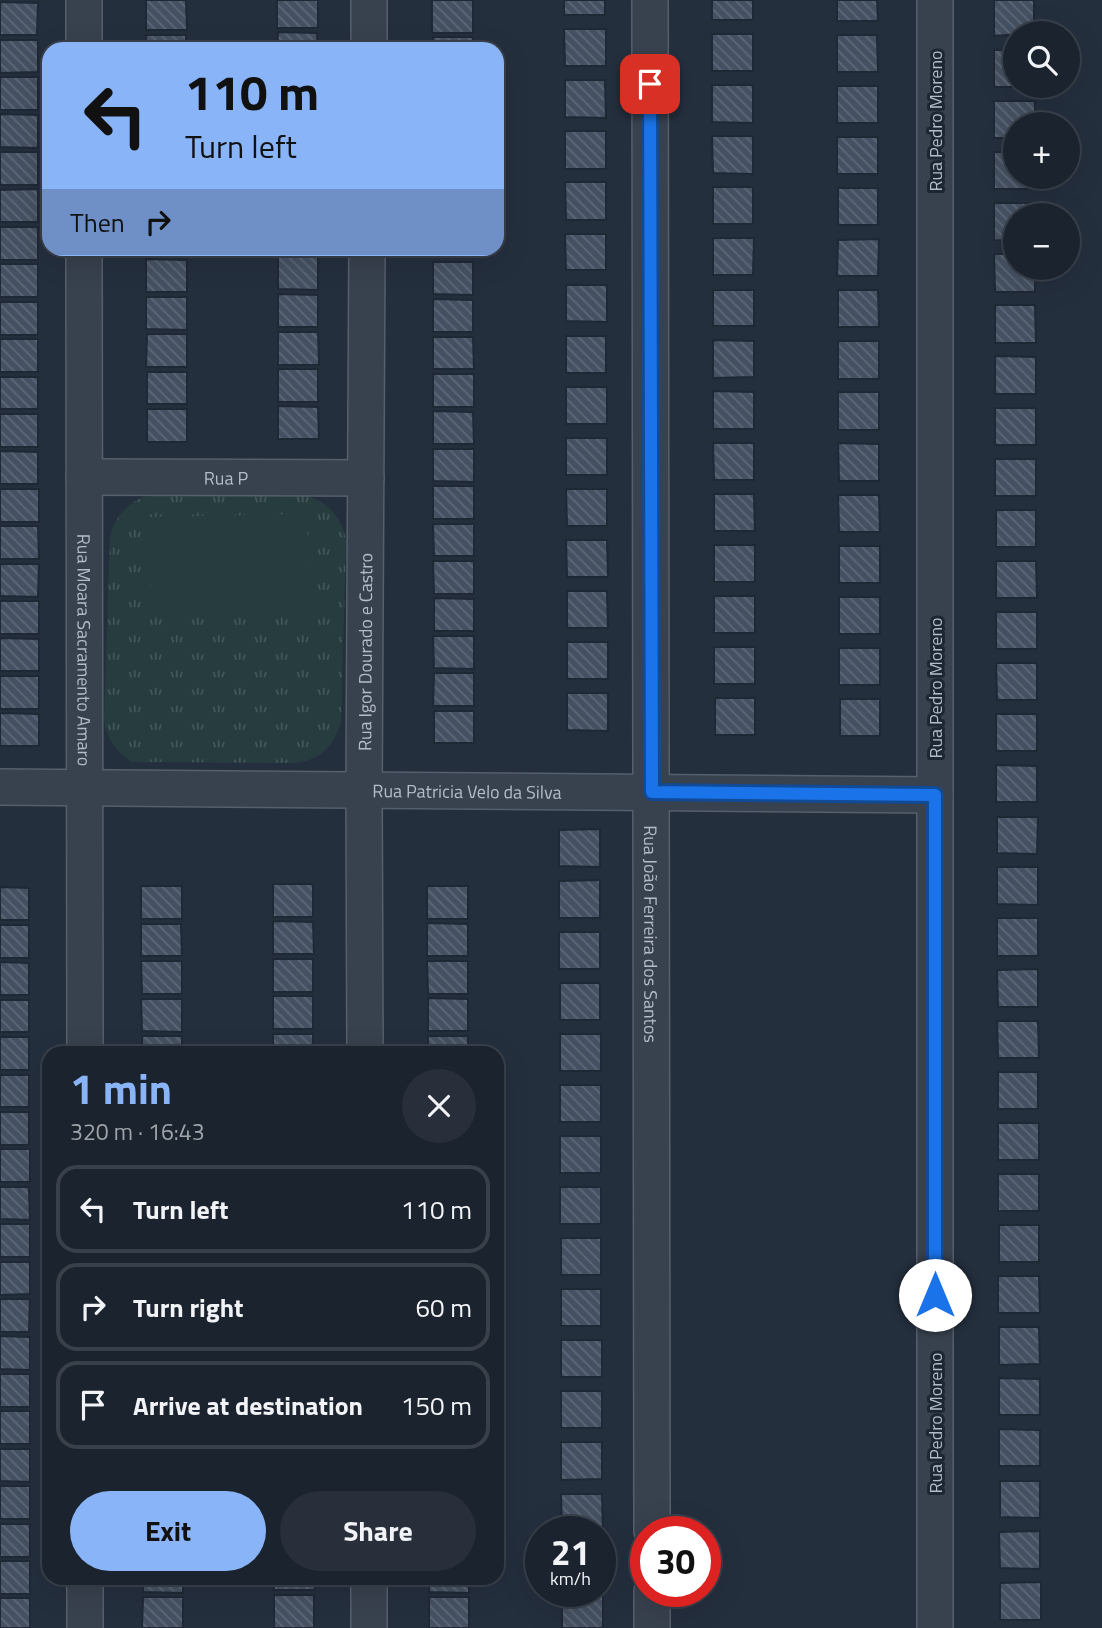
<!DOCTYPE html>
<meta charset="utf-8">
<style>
body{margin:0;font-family:"Titillium Web",sans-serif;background:#282f3a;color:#f1f3f6;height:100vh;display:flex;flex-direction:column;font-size:26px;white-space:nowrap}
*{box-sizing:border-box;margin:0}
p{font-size:23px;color:#a0a4aa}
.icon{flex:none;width:38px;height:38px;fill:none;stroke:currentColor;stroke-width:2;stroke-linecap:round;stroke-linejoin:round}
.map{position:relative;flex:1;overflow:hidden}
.side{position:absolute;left:42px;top:1046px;width:462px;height:539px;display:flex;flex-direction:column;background:#1b232e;border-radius:21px;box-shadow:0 7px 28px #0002,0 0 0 2px #39404a}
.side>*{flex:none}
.top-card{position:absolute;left:42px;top:42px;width:462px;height:214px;border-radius:21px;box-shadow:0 7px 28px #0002,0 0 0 2px #39404a;background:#8ab4f8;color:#111;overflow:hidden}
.controls{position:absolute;left:1003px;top:21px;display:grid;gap:14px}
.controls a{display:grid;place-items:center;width:77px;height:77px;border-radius:50%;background:#1b232e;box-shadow:0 7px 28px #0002,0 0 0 2px #39404a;font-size:35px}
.speed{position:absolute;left:525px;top:1516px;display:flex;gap:14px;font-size:35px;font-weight:700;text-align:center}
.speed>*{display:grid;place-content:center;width:91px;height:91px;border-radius:50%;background:#1b232e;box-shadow:0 7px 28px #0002,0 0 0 2px #39404a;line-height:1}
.speed small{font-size:18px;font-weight:400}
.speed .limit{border:10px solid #d22;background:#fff;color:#111}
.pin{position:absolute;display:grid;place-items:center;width:60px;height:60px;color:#fff;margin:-30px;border-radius:14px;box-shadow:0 4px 10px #0006}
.me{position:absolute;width:77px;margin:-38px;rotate:0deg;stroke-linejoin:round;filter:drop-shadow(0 0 5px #0008)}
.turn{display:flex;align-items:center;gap:24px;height:147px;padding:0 28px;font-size:32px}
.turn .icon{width:91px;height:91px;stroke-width:2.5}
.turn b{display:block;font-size:49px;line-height:60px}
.then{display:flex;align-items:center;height:66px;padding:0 28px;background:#0003;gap:14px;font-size:26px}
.round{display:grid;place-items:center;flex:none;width:74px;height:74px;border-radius:37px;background:#282f3a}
.head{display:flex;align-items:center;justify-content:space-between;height:119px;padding:0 28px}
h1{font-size:42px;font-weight:700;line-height:52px;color:#8ab4f8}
.action{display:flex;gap:14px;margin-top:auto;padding:14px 28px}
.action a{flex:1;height:80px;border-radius:42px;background:#8ab4f8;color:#111;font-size:28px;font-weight:700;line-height:80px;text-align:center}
.action a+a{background:#282f3a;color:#f1f3f6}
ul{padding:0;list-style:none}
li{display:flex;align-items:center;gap:21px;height:88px;margin:0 14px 10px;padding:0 14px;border:4px solid #39404a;border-radius:21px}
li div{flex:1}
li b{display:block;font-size:26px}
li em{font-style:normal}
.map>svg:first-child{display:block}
.grass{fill:url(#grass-tufts)}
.pitch{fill:#263c3f}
.building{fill:url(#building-back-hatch);stroke:#1f2835;stroke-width:2}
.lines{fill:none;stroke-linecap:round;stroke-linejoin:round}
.minor-casing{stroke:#565f6c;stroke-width:38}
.minor{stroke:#38414e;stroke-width:35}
.route-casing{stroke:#114b97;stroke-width:18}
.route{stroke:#1a73e8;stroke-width:12}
.labels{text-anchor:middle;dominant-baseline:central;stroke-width:6;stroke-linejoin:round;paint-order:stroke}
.street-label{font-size:18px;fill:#b4bcc9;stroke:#1d2633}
</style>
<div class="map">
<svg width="1102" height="1628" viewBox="0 0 1102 1628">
<defs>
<pattern id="grass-tufts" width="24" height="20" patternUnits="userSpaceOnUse" patternTransform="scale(1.75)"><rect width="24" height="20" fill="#263c3f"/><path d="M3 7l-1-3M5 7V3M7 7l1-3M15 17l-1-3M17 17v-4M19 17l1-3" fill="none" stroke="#435659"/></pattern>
<pattern id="building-back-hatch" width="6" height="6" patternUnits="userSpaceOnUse" patternTransform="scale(1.75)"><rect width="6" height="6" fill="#455162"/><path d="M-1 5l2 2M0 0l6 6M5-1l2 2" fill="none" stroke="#5d6877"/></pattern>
</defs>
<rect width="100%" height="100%" fill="#242f3e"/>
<!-- grass -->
<path class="grass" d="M157 493 300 494C325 499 341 515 346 540L341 722C334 747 318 762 292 763L132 762C116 752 106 738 104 719L110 536C117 512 133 498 157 493Z"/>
<!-- pitch -->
<path class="pitch" d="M307 514 309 608 151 610 149 517Z"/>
<!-- building -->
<path class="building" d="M146 0H186L187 30H146Z
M277 0H318V28H277Z
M432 0H473V33H432Z
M564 0H605V15H564Z
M712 0H753V20H712Z
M837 0H877L878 21H837Z
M994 0H1034V33L994 36Z
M0 2 38 3 37 35H0Z
M564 29H606V66H565Z
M278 32 317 33 318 49H277Z
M712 34H753V71H712Z
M146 35H186V49H146Z
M837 35H877L878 72H837Z
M433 37H473V49H433Z
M0 40H38V72L0 73Z
M994 50H1015V86L1034 87H994Z
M0 77H38V110H0Z
M565 80H605L606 118 565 117Z
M712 85H753V123L712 122Z
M837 86H878V123H837Z
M994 101H1035V124H1015V138H994Z
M0 114 38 115V148L0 147Z
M565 131H606V169H565Z
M712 136H753V174L713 173Z
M837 137H878V174H837Z
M0 152H38V185H0Z
M994 152H1015V177H1035V189H994Z
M565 182H606V220H566Z
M713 187H753V224H713Z
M838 188H878V225H838Z
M38 189V222H0V190Z
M994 203H1035V215H1015V241L994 240Z
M0 227H38V260H0Z
M565 234H606V270H566Z
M713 238H754L753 275H713Z
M879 239 878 276H837L838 240Z
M146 248H187V255H146Z
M278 248H318V252H278Z
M433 248H473V257H433Z
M994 254H1015V268H1035V292H995Z
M278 257H318V290L278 289Z
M146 259 187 260V292H146Z
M433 262H473V295L433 294Z
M0 264H38V297H0Z
M566 285H607V322L566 321Z
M713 290H754V326H713Z
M838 290H878L879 327H838Z
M278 294 318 295V327H278Z
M146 297H187V330L146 329Z
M433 299 473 300V332H433Z
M0 302H38V335H0Z
M995 305H1035L1036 343H995Z
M278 332H318L319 365H278Z
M147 334H187V367H146Z
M566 336H606V373H566Z
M433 337H473L474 369H433Z
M0 339H38V372H0Z
M713 340 754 341V377L713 378Z
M838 341H879V379H838Z
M995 356 1036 357V394H995Z
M278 369H318V402H278Z
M147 372H187V404H147Z
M433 374H474V407H433Z
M0 377H38V409H0Z
M566 387H607V424H566Z
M713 391 754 392V429H713Z
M838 392H879V430H838Z
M278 406 318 407 319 439H278Z
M995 408H1036V445H995Z
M147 409H187V442H147Z
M433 411 473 412 474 444H433Z
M0 414H38V447H0Z
M566 438H607V475H566Z
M713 443H754V480H714Z
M838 443 879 444V481H839Z
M433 449H474V482L433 481Z
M0 451 38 452V484H0Z
M995 459H1036V496H995Z
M433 486H474V519H433Z
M0 489H39V522H0Z
M566 489H607V526H567Z
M714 494H754L755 531H714Z
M838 495H879L880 532H839Z
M996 510H1036V547H996Z
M433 524H474V556H434Z
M0 526H38L39 559H0Z
M566 540H607L608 577H567Z
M714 545H755V582H714Z
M839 546H880V583H839Z
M433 561H474V594H434Z
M996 561H1036L1037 598H996Z
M0 564H39L38 597 0 596Z
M567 591H607L608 628H567Z
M714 596H755V633H714Z
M839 597H880V634H839Z
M434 598 474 599V631H434Z
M0 601H39V634H0Z
M996 612H1037V649H996Z
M433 636H474V669L434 668Z
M0 638 39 639V671H0Z
M567 642H608V679H567Z
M714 647H755V684H714Z
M839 648H880V685H839Z
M996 663H1037V700H997Z
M434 673H474V706H433Z
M0 676H39V709H0Z
M567 693H608V731L567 730Z
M715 698H755V735H715Z
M840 699H880V736H840Z
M434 711H474V743H434Z
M0 713 39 714V746H0Z
M996 714H1037V751H996Z
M996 765 1037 766V802H996Z
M997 817H1038L1037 854 997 853Z
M600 829V867L559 866V830Z
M997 867H1038V905L997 904Z
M600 880V918H559V881Z
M273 884H313V917H273Z
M141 886H182V919H141Z
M427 886H468V919H427Z
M0 887 29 888V920H0Z
M997 918H1038V956H997Z
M273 921 313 922 314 954H273Z
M427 923 468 924V956H427Z
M141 924H181L182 956H141Z
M0 925H29V958H0Z
M559 932H600V969H559Z
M273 959H313V992H273Z
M141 961H182V994H142Z
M427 961H468V994H428Z
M0 962 29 963V995H0Z
M1038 969V1007H998L997 970Z
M560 983H600V1020H560Z
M273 996H313V1029H273Z
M428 998 468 999V1031H428Z
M141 999H182V1032L142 1031Z
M0 1000H29V1032H0Z
M997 1021H1038L1039 1058H998Z
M273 1034H313V1054H273Z
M560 1034H601V1071H560Z
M142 1036H182V1054H142Z
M428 1036H468V1054H428Z
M0 1037H29V1070H0Z
M998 1072H1038V1109H998Z
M0 1075H29V1107H0Z
M560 1085H601V1122H560Z
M0 1112H29V1145H0Z
M998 1123H1039V1160H998Z
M560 1136H601V1173H560Z
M0 1149H30V1182H0Z
M998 1174H1039V1211H998Z
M0 1187H29L30 1220 0 1219Z
M560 1187H601V1224H560Z
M0 1224H30V1257H0Z
M999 1225H1039V1262H999Z
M561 1238H601V1275H561Z
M0 1262H30V1294L0 1295Z
M998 1276H1039L1040 1313H998Z
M561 1289H601V1326H561Z
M0 1299H30L29 1332H0Z
M999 1327H1039L1040 1364 999 1365Z
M0 1336 30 1337V1370L0 1369Z
M561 1340H602V1377H561Z
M0 1374H30V1407H0Z
M999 1378 1040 1379V1415H999Z
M561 1391H602V1428H561Z
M0 1411H30V1444H0Z
M999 1429 1040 1430V1466H999Z
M561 1442H602V1479L561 1480Z
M0 1449H30V1482L0 1481Z
M1000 1481H1040V1518L1000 1517Z
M0 1486H30V1519H0Z
M561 1494H602L603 1531H562Z
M0 1524H30V1557H0Z
M1040 1531V1569L1000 1568 999 1532Z
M0 1561H30V1594H0Z
M143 1578H183V1593L143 1592Z
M274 1578H315V1590H274Z
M429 1578H469V1593L429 1592Z
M1041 1582V1620H1000V1583Z
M274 1595H314V1628H274Z
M562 1596H603V1628H562Z
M143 1597H183V1628H142Z
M429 1597H469V1628H429Z
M0 1598H30V1628H0Z"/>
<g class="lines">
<!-- minor casing -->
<g class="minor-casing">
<g id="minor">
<path d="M84 0V49"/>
<path id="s1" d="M650 0 652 1531"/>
<path d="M935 0V1628"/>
<path d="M369 49V0"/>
<path id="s2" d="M84 248 85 1054"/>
<path id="s3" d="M84 477 366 478"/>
<path id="s4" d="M0 787 935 795"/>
<path id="s5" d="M365 1054 364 790 367 248"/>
<path d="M85 1578V1628"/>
<path d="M369 1578V1628"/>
<path d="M652 1591V1628"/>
</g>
</g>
<!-- minor -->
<use href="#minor" class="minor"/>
</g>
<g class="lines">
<!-- route casing -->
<g class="route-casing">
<path id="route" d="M650 84 652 792 935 795V1295"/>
</g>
<!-- route -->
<use href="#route" class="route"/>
</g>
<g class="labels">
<!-- street labels -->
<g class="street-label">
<text transform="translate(935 121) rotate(-90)">Rua Pedro Moreno</text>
<text stroke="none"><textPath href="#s3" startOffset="142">Rua P</textPath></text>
<text stroke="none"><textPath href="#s2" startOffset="402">Rua Moara Sacramento Amaro</textPath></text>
<text stroke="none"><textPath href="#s5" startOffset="402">Rua Igor Dourado e Castro</textPath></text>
<text transform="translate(935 688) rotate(-90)">Rua Pedro Moreno</text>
<text stroke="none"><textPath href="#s4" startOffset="467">Rua Patricia Velo da Silva</textPath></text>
<text stroke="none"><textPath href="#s1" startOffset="934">Rua João Ferreira dos Santos</textPath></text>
<text transform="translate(935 1423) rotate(-90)">Rua Pedro Moreno</text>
</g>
</g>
</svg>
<div class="controls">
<a><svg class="icon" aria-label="search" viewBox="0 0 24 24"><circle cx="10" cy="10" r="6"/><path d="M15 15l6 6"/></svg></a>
<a>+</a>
<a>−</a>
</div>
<div class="speed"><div>21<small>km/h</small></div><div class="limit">30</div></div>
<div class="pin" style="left:650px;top:84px;background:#d93025"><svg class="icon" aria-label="arrive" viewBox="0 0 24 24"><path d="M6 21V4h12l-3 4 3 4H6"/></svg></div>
<svg class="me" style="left:935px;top:1295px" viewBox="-20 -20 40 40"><circle r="19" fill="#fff"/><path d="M0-13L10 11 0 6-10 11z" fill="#1a73e8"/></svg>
<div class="top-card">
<div class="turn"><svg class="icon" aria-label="left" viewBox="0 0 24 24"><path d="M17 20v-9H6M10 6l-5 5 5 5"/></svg><div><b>110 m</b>Turn left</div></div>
<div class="then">Then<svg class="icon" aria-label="right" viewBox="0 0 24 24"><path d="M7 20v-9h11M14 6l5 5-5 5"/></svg></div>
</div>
<section class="side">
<div class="head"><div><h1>1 min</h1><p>320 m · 16:43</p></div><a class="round"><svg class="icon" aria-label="close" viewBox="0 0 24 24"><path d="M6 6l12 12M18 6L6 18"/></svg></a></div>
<ul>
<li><svg class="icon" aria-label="left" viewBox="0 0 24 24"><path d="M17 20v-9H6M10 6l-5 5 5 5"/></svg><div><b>Turn left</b></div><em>110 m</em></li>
<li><svg class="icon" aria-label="right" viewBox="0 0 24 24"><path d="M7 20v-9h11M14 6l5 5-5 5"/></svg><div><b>Turn right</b></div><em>60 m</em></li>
<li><svg class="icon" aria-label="arrive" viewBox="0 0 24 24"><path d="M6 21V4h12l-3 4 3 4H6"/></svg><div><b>Arrive at destination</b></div><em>150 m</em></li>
</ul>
<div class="action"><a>Exit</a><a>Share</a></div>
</section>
</div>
